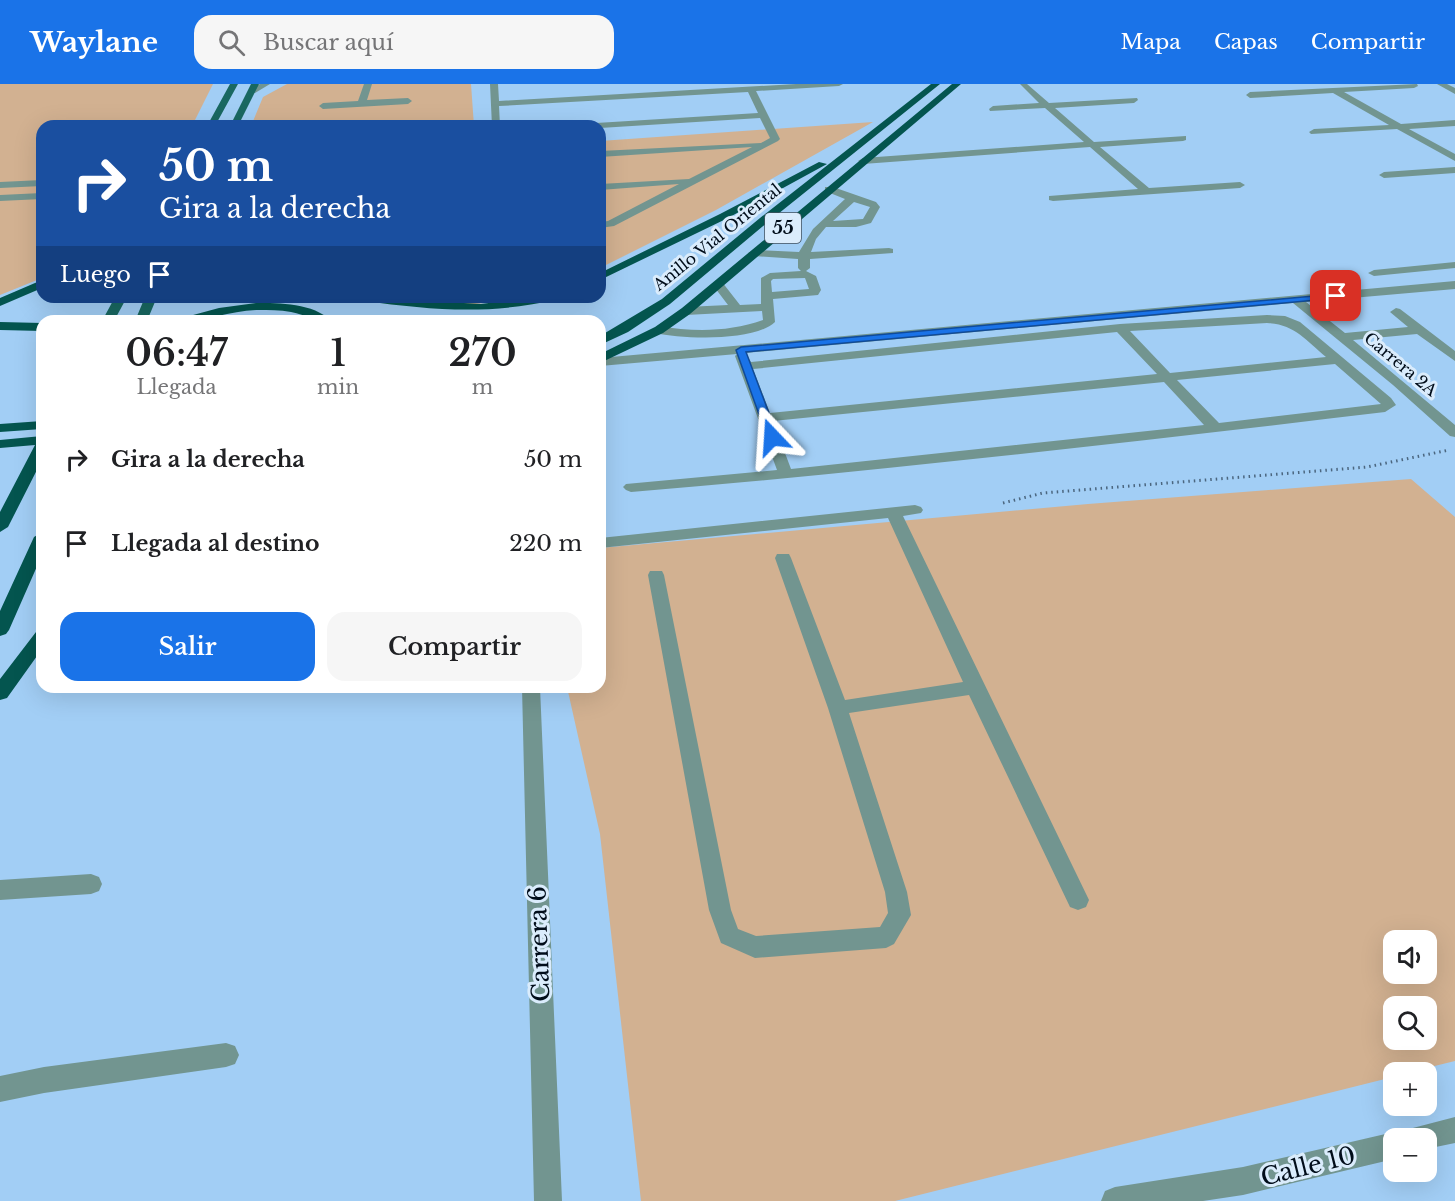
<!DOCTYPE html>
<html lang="es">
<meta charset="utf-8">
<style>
body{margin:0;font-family:"Libre Baskerville",serif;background:#f6f6f6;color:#202124;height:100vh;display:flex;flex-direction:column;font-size:22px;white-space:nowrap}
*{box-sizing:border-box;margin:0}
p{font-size:20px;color:#757577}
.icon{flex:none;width:33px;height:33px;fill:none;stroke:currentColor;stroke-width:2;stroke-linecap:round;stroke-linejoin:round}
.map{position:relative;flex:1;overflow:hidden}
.panel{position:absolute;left:36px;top:231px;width:570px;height:378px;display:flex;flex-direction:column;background:#fff;border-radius:18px;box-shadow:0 6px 24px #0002}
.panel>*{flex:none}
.hud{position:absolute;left:36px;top:36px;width:570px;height:183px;border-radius:18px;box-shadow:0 6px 24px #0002;background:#1a4fa0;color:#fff;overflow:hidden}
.controls{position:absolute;left:1383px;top:846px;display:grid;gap:12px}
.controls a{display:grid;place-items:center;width:54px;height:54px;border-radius:12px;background:#fff;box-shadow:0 6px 24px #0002;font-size:30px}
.pin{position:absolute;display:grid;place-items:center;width:51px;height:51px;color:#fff;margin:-26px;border-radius:12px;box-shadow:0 3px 9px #0006}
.me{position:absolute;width:66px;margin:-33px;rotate:340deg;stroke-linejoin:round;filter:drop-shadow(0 0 4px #0008)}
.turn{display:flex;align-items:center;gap:21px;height:126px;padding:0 24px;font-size:27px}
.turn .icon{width:78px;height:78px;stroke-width:2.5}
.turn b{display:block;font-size:42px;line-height:51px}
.then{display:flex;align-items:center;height:57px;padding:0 24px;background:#0003;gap:12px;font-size:22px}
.eta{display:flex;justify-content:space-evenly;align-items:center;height:102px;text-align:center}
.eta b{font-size:36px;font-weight:600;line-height:42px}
.button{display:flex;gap:12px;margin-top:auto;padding:12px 24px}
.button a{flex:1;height:69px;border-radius:18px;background:#1a73e8;color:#fff;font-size:24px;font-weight:600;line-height:69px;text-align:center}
.button a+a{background:#f6f6f6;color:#202124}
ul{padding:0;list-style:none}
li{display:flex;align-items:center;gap:18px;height:84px;padding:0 24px}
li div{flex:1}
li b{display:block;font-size:22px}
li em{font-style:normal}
header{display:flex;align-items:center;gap:36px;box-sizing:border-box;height:84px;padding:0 30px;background:#1a73e8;color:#fff}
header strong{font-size:28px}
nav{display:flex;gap:33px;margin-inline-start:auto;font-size:21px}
.search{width:420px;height:54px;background:#f6f6f6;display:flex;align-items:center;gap:15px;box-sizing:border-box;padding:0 21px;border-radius:18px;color:#757577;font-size:22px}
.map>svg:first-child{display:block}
.green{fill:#d2b191;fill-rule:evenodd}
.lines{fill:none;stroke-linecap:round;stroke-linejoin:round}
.path{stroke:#4b667f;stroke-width:3;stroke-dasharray:1.5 4;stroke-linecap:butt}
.minor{fill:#729590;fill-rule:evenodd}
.major{fill:#196861;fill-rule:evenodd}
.highway{fill:#04554f;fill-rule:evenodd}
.route{fill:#1a73e8;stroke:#114b97;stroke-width:1.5}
.labels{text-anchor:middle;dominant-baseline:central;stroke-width:6;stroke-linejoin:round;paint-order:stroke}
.far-street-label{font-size:16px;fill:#010d1a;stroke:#daecfc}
.shield{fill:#daecfc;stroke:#42505e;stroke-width:1.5}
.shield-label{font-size:18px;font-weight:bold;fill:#010d1a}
.near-street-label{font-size:24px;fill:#010d1a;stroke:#daecfc}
</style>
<header>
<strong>Waylane</strong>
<div class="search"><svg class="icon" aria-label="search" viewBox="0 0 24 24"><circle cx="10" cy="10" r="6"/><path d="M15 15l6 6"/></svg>Buscar aquí</div>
<nav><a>Mapa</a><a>Capas</a><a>Compartir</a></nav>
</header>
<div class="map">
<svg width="1455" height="1117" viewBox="0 0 1455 1117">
<rect width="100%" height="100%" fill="#a2cef5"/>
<!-- green -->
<path class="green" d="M0 0H213L192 42H42V194L0 211Z
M287 0H471L474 42H251L263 13Z
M873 38 716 126 600 184V57Z
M410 213H539L466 221Z
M1411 395 1455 433V977L1410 988H1394L1393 993 895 1117H641L600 750 567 603H600V464L1088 420ZM1394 856H1426V890H1394ZM1394 922H1426V956H1394Z"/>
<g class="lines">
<!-- path -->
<path class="path" d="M1003 419 1043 409 1367 383 1449 366"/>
<!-- minor -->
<path class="minor" d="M260 0H270L255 9H249V5Z
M364 0H372L367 16 408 14 412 17 408 20 323 25 319 22 323 19 358 17Z
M490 0H498L499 17 796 0H843L839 2 756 7 780 55 778 57 614 142 600 144V138L608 137 679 100 600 106V100L689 95 752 63 600 73V67L761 59 770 54 760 34 600 44 579 42 580 40 758 29 748 8 499 22 500 42H492Z
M1020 0H1027L1049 19 1137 14 1138 16 1134 19 1055 24 1094 58 1186 52V56L1183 57 1100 63 1149 104 1240 98 1245 101 1240 104 1053 117 1049 116V112L1138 105 1090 63 863 80 858 77 863 74 1084 58 1045 24 990 27 989 25 993 22 1039 19Z
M1417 0 1418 2 1414 4 1344 8 1401 40 1455 36V42L1409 45 1455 70V77L1397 45 1311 50 1309 48 1314 45 1389 41 1333 9 1250 14 1246 11 1250 8Z
M1437 0H1447L1455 4V10Z
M1455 83V89L1384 94 1379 91 1384 88Z
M42 96V102L0 104V98Z
M825 103H833L876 118 880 123 871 139 856 143H826L816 155 811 168 889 164 893 165V169L810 175V184L806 187 816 192 821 206 818 211 773 215 775 238C754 258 682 255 655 249L653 246 659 242C694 248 729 248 763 236L762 227 686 231 680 227 686 223 728 221 712 200 718 196 722 198 740 221 761 220V194L770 189 801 187 798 184V175L754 172 748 169 754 166 799 168 813 145 845 115 825 107ZM854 118 870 123 863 135 833 137ZM805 194 809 205 772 208 771 197 773 195Z
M42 109V115L0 117V111Z
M1455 178V184L1374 192 1368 189 1374 186Z
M1455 197V205L1306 218 1345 249 1408 243 1390 228 1396 224 1400 225 1455 267V277L1417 250 1353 256 1455 341V353L1450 352 1393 301 1293 219 745 269 751 278 1120 240 1267 231 1285 232 1300 238 1391 314 1396 321 1385 328C1134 358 883 387 631 408L626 406 623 403 626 400 777 386 735 272 737 270 600 282V274ZM1267 239C1294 240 1306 256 1326 273L1170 289 1130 247ZM1117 248 1157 290 770 329 753 285ZM1335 280 1381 320 1219 339 1177 296ZM1164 298 1204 341 791 385 773 337Z
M915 421 921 423 923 426 921 429 903 432 1089 816 1086 823 1078 826 1070 823 969 611 849 629 907 808 911 831 894 860 886 864 755 874 721 859 709 826 648 491 650 487H662L664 491 731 826 738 845 756 852 880 843 888 829 885 808 828 624 775 474 777 470H789L791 474 845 616 963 598 888 434 600 464V454Z
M522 603H540L562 1117H534Z
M91 790 99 793 102 800 99 807 91 810 0 816V796Z
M226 959 235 962 239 971 235 980 226 983 44 1009 0 1018V992L44 983Z
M1455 1033V1059L1426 1065V1054H1405L1409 1045Z
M1394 1048 1403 1052 1405 1054H1394V1075L1243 1111 1203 1117H1101L1105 1107 1115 1103 1243 1083Z"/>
<!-- major -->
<path class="major" d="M230 0H238L215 42H207Z
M251 0H259L238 42H230Z
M115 213H127L114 237H102Z
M145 213H157L147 237H135Z"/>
<!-- highway -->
<path class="highway" d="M931 0H940L768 138 670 220 628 248 600 261V252L662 215 760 134Z
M952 0H961L690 230 663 249 600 279V270L655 243 682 224Z
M819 78 827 80 728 134 600 196V189L720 130Z
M42 196V204L0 222V214Z
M359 213 481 220 535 213H556L554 216C490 231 430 226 365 217Z
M256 219C279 219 314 219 331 237 316 237 306 231 291 228 280 226 269 226 258 226 231 227 206 237 180 237L182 234 219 224Z
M0 238 42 239V247L0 246Z
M42 337V345L0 348V340Z
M42 352V376L8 443 0 448V428L35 361 0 364V356Z
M42 448V471L9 546 6 550 0 552V527L34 453Z
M42 546V565L7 614 0 616V595L36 548Z"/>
</g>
<!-- route -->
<path class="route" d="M1336 210 1341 212 1339 214 746 268 778 353 772 357 767 353 736 266 741 263Z"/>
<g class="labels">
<!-- far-street labels -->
<g class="far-street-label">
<text transform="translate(717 153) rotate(-39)">Anillo Vial Oriental</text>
<text transform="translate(1401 280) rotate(40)">Carrera 2A</text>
</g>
<!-- shield labels -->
<rect class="shield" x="765" y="129" width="36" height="30" rx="4.5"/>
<g class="shield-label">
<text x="783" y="144">55</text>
</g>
<!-- near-street labels -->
<g class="near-street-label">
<text transform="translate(539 860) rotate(-92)">Carrera 6</text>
<text transform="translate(1308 1082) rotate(-14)">Calle 10</text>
</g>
</g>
</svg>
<div class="controls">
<a><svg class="icon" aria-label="sound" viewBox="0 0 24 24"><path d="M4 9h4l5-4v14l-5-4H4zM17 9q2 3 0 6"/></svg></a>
<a><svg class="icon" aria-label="search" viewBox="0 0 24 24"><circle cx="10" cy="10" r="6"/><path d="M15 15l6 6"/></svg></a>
<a>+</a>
<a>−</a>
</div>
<div class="pin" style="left:1336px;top:212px;background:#d93025"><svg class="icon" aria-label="arrive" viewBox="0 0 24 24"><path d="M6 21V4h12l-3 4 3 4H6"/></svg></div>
<svg class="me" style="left:772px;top:353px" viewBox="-20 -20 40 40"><path d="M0-17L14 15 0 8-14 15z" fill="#1a73e8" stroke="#fff" stroke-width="4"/></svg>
<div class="hud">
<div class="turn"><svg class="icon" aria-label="right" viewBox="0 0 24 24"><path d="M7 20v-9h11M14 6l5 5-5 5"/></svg><div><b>50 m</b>Gira a la derecha</div></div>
<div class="then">Luego<svg class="icon" aria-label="arrive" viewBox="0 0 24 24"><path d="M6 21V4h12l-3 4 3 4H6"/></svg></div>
</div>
<section class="panel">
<div class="eta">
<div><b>06:47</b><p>Llegada</p></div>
<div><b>1</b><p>min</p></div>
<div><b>270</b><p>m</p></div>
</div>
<ul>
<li><svg class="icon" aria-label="right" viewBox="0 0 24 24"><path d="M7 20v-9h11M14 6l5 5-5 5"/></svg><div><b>Gira a la derecha</b></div><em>50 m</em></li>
<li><svg class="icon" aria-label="arrive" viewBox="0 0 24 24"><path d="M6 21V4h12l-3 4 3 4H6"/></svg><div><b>Llegada al destino</b></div><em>220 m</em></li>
</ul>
<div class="button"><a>Salir</a><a>Compartir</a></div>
</section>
</div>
